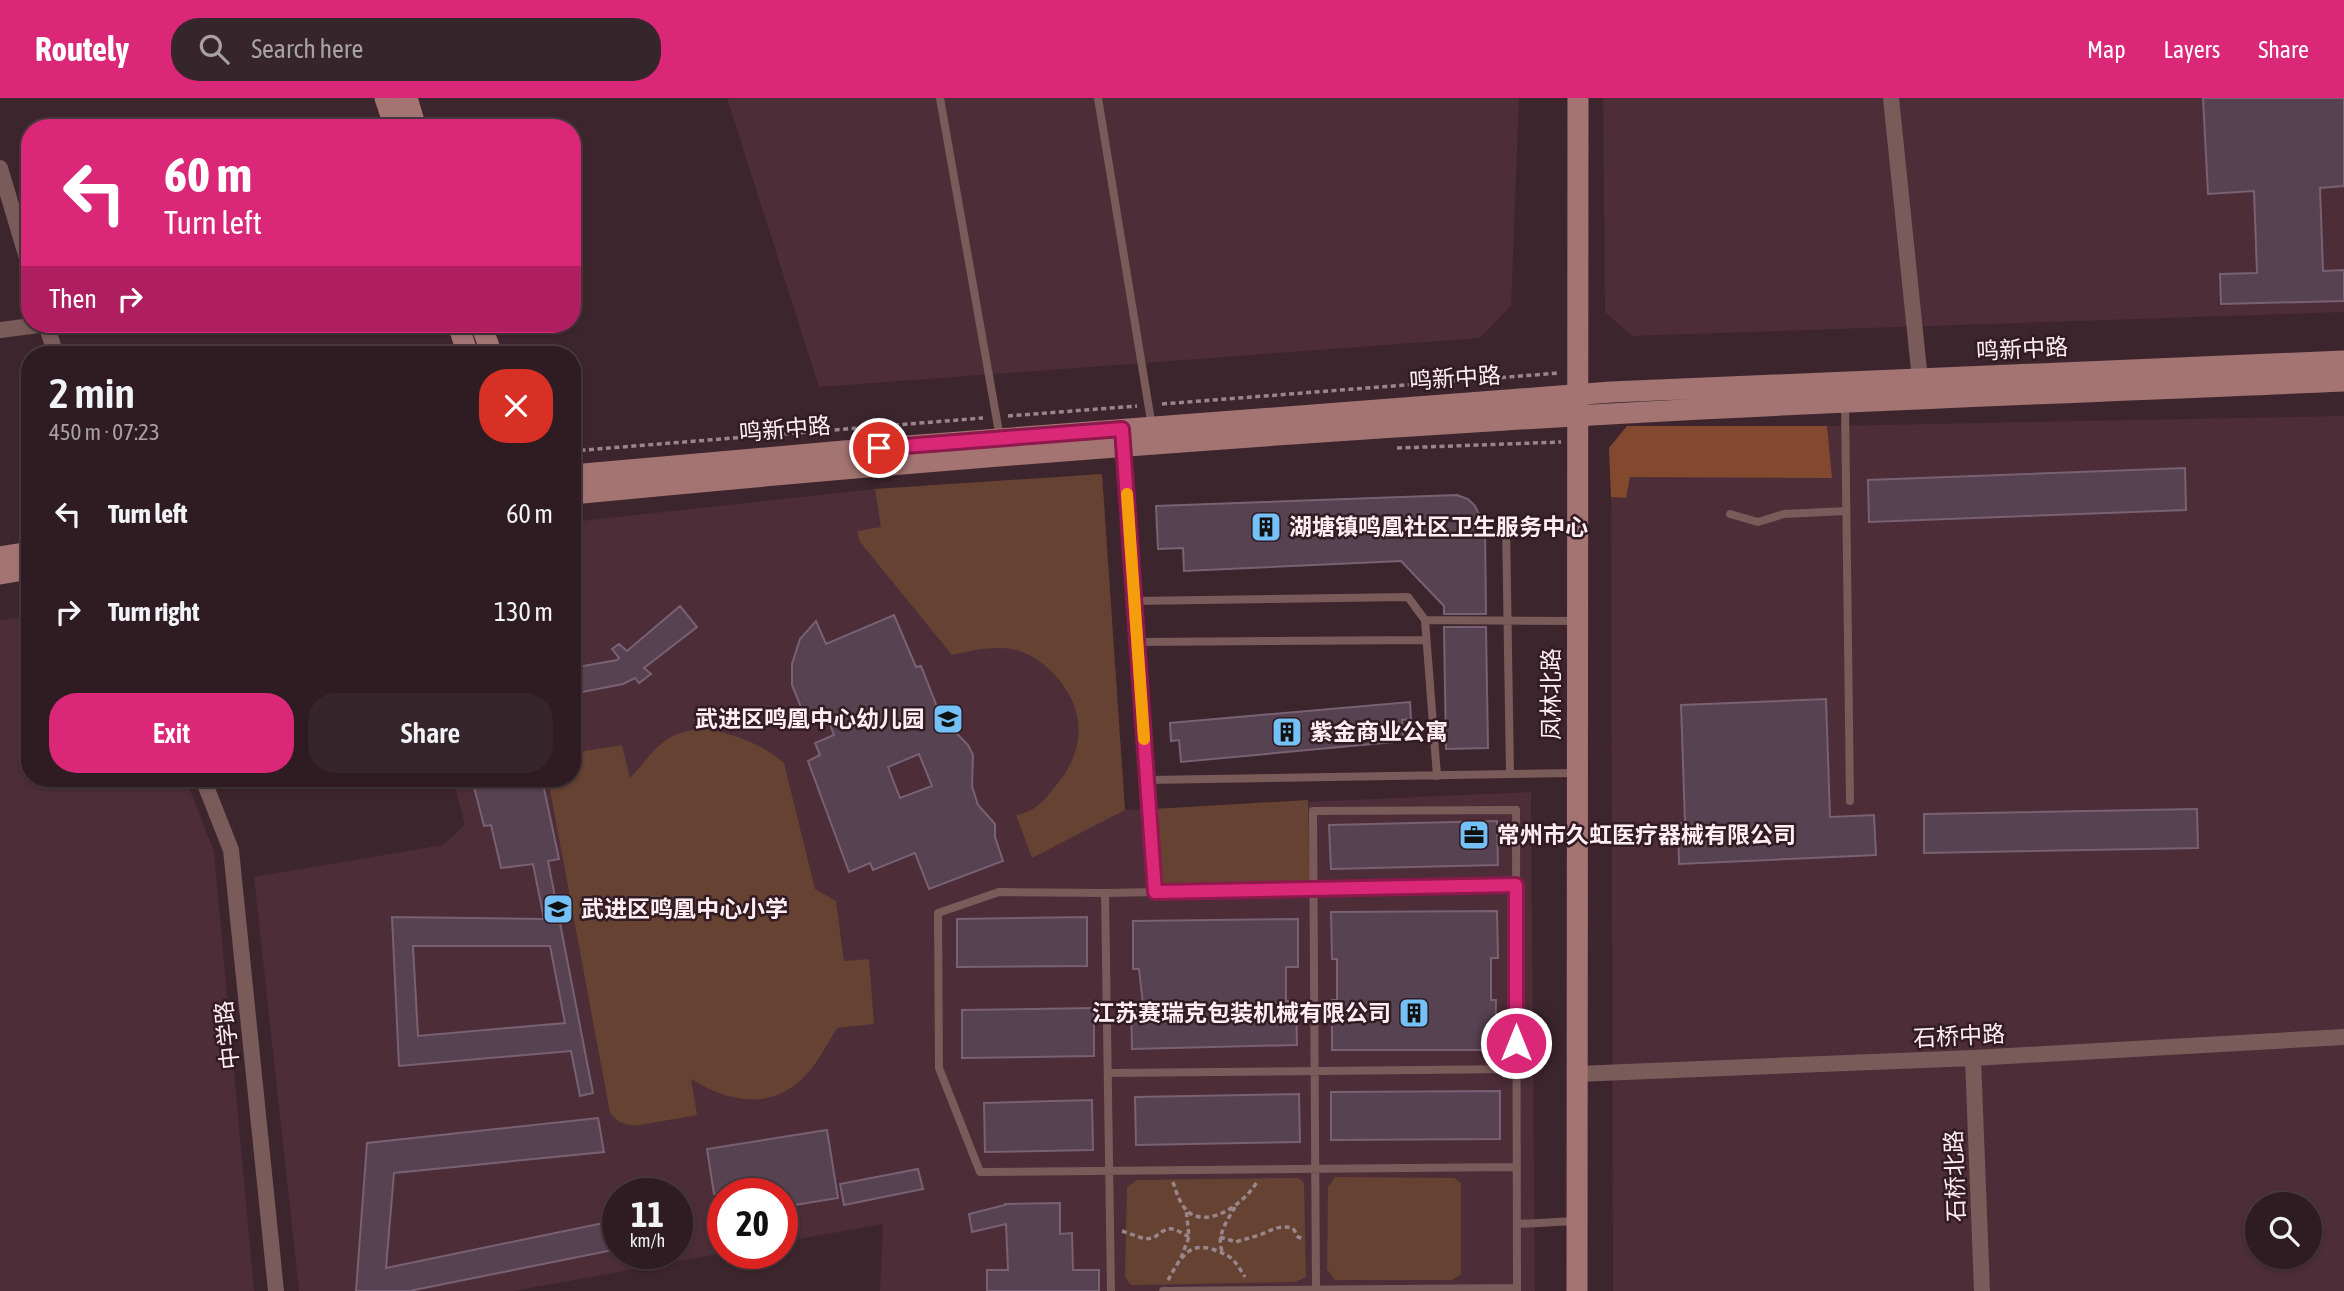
<!DOCTYPE html>
<meta charset="utf-8">
<style>
body{margin:0;font-family:"Asap Condensed","Noto Sans SC",sans-serif;background:#36252a;color:#f1f3f6;height:100vh;display:flex;flex-direction:column;font-size:26px;white-space:nowrap}
*{box-sizing:border-box;margin:0}
p{font-size:23px;color:#a7a1a5}
.icon{flex:none;width:38px;height:38px;fill:none;stroke:currentColor;stroke-width:2;stroke-linecap:round;stroke-linejoin:round}
.map{position:relative;flex:1;overflow:hidden}
.panel{position:absolute;left:21px;top:248px;width:560px;height:441px;display:flex;flex-direction:column;background:#2e1c22;border-radius:28px;box-shadow:0 2px 5px #0004,0 0 0 2px #493a40}
.panel>*{flex:none}
.hud{position:absolute;left:21px;top:21px;width:560px;height:214px;border-radius:28px;box-shadow:0 2px 5px #0004,0 0 0 2px #493a40;background:#db2777;color:#fff;overflow:hidden}
.tools{position:absolute;left:2245px;top:1094px;display:grid;gap:14px}
.tools a{display:grid;place-items:center;width:77px;height:77px;border-radius:50%;background:#2e1c22;box-shadow:0 2px 5px #0004,0 0 0 2px #493a40;font-size:35px}
.speed{position:absolute;left:602px;top:1080px;display:flex;gap:14px;font-size:35px;font-weight:700;text-align:center}
.speed>*{display:grid;place-content:center;width:91px;height:91px;border-radius:50%;background:#2e1c22;box-shadow:0 2px 5px #0004,0 0 0 2px #493a40;line-height:1}
.speed small{font-size:18px;font-weight:400}
.speed .limit{border:10px solid #d22;background:#fff;color:#111}
.pin{position:absolute;display:grid;place-items:center;width:60px;height:60px;color:#fff;margin:-30px;border:4px solid #fff;border-radius:50%;box-shadow:0 2px 7px #0007}
.me{position:absolute;width:77px;margin:-38px;rotate:0deg;stroke-linejoin:round;filter:drop-shadow(0 0 5px #0008)}
.turn{display:flex;align-items:center;gap:24px;height:147px;padding:0 28px;font-size:32px}
.turn .icon{width:91px;height:91px;stroke-width:2.5}
.turn b{display:block;font-size:49px;line-height:60px}
.then{display:flex;align-items:center;height:66px;padding:0 28px;background:#0003;gap:14px;font-size:26px}
.round{display:grid;place-items:center;flex:none;width:74px;height:74px;border-radius:28px;background:#36252a}
.overview{display:flex;align-items:center;justify-content:space-between;height:119px;padding:0 28px}
h1{font-size:42px;font-weight:600;line-height:52px}
.button{display:flex;gap:14px;margin-top:auto;padding:14px 28px}
.button a{flex:1;height:80px;border-radius:28px;background:#db2777;color:#fff;font-size:28px;font-weight:600;line-height:80px;text-align:center}
.button a+a{background:#36252a;color:#f1f3f6}
ul{padding:0;list-style:none}
li{display:flex;align-items:center;gap:21px;height:98px;padding:0 28px}
li div{flex:1}
li b{display:block;font-size:26px}
li em{font-style:normal}
header{display:flex;align-items:center;gap:42px;box-sizing:border-box;height:98px;padding:0 35px;background:#db2777;color:#fff}
header strong{font-size:33px}
nav{display:flex;gap:38px;margin-inline-start:auto;font-size:24px}
.search{width:490px;height:63px;background:#36252a;display:flex;align-items:center;gap:18px;box-sizing:border-box;padding:0 24px;border-radius:28px;color:#a7a1a5;font-size:26px}
.map>svg:first-child{display:block}
.built{fill:#4c2d38;fill-rule:evenodd}
.green{fill:#654232}
.forest{fill:#83492e}
.building{fill:#574252;stroke:#786173;stroke-width:2;fill-rule:evenodd}
.lines{fill:none;stroke-linecap:round;stroke-linejoin:round}
.path{stroke:#9a858b;stroke-width:3.5;stroke-dasharray:5 3.5;stroke-linecap:butt}
.lane{stroke:#795b5a;stroke-width:8}
.street{stroke:#795b5a;stroke-width:16}
.secondary{stroke:#a37472;stroke-width:21}
.route-casing{stroke:#8e194d;stroke-width:18}
.route{stroke:#db2777;stroke-width:12}
.slow{stroke:#f59e0b;stroke-width:12}
.labels{text-anchor:middle;dominant-baseline:central;stroke-width:5;stroke-linejoin:round;paint-order:stroke}
.street-label{font-size:23px;fill:#feedf2;stroke:#331b23}
.poi-label{font-size:23px;font-weight:bold;fill:#feedf2;stroke:#331b23;text-anchor:start}
</style>
<header>
<strong>Routely</strong>
<div class="search"><svg class="icon" aria-label="search" viewBox="0 0 24 24"><circle cx="10" cy="10" r="6"/><path d="M15 15l6 6"/></svg>Search here</div>
<nav><a>Map</a><a>Layers</a><a>Share</a></nav>
</header>
<div class="map">
<svg width="2344" height="1193" viewBox="0 0 2344 1193">
<rect width="100%" height="100%" fill="#3d252d"/>
<!-- built -->
<path class="built" d="M727 0H1519L1511 208 1480 240 819 289Z
M1603 0H2344V214L1632 238 1605 214Z
M2344 318V1193H1613L1611 399 1609 350 1627 328H1827ZM2258 1106H2310V1158H2258Z
M1102 376 1125 712 1531 694 1535 1193H880L883 1126 782 1144V1096H723V1155L514 1193H299L254 779 443 747 465 727 453 681H572V424L875 391ZM618 1096H677V1155H618Z
M30 518V681H186L214 754 254 1193H0V522Z"/>
<!-- green -->
<path class="green" d="M1102 376 1125 712 1032 760 1016 717C1034 714 1043 704 1054 690 1088 651 1087 607 1049 571 1038 561 1025 553 1011 551 991 548 971 553 952 557L860 444 857 433 881 429 875 391Z
M704 630C733 636 761 645 784 665L815 791 836 803 844 863 869 861 874 926 837 930C827 946 819 963 806 977 772 1013 730 1005 691 981L697 1017 634 1028 619 1024 610 1015 548 681H572V655L622 647 630 680C657 651 661 635 704 630Z
M1308 702 1310 788 1160 791 1154 711Z
M1335 1079 1454 1080 1461 1085V1177L1452 1182H1335L1327 1172 1328 1089Z
M1299 1080 1304 1085 1306 1179 1296 1184 1131 1187 1125 1179 1127 1089 1137 1082Z"/>
<!-- forest -->
<path class="forest" d="M1627 328H1827L1832 380 1630 379 1626 400 1611 399 1609 350Z"/>
<!-- building -->
<path class="building" d="M2203 0H2344V88L2320 90 2323 173 2344 172V203L2221 206 2220 176 2257 175 2254 93 2208 96Z
M2185 370 2186 412 1869 424 1868 382Z
M1457 397 1468 401 1475 408 1485 429 1486 516H1444V508L1401 463 1184 473 1183 450 1158 451 1156 408Z
M680 508 697 529 644 570 651 576 639 585 635 580 623 586 572 596V570L617 562 619 560 612 551 619 546 627 553Z
M894 517 916 569 921 568 941 619 968 647 973 657 972 688 978 707 995 726V739L1003 763 929 791 915 755 873 772 870 765 849 774 808 663 820 657 815 645 834 637 824 611 805 619 792 587V566L800 541 816 523 826 546ZM919 656 932 688 900 700 888 669Z
M1444 529H1486L1488 650 1446 651Z
M1826 601 1830 719 1874 717 1876 757 1679 766 1678 725H1685L1681 607Z
M1410 604 1411 621 1402 622 1404 643 1181 664 1179 642 1171 643 1170 625Z
M472 681H542L559 761 548 763 593 995 580 998 571 953 399 968 392 819 544 821 533 766 501 770 491 727 484 728ZM413 848H550L565 925 418 938Z
M2197 711 2198 750 1924 755V716Z
M1497 723 1498 767 1331 771 1329 727Z
M1497 813 1498 860H1491V902H1496L1495 952H1332V902H1337V861H1332L1331 814Z
M1087 819V868L957 869V821Z
M1298 821V869H1286V903H1296L1297 947 1132 951 1131 907 1143 906 1139 871H1133V823Z
M1094 910V958L962 960V912Z
M1500 993V1041L1331 1042V994Z
M1299 996 1300 1044 1136 1047 1135 999Z
M1092 1002 1093 1052 985 1054 984 1005Z
M598 1020 604 1054 394 1075 386 1170 618 1122V1151L409 1193H356L367 1045Z
M827 1032 838 1100 782 1109V1096H714L707 1051Z
M918 1071 923 1091 844 1107 840 1086Z
M1060 1105V1136L1072 1135 1073 1172H1099V1193H987V1172H1008L1006 1126 972 1134 969 1116 1005 1107V1106Z"/>
<g class="lines">
<!-- path -->
<path class="path" d="M1162 306 1559 275
M1008 318 1137 308
M1397 350 1561 344
M572 353 983 320
M1173 1084C1177 1096 1181 1111 1193 1117 1217 1127 1248 1101 1258 1082
M1122 1133 1145 1141 1154 1140C1169 1126 1173 1130 1189 1139
M1220 1139 1236 1144C1244 1141 1251 1140 1259 1137 1273 1132 1277 1127 1293 1130L1298 1139 1304 1141
M1222 1153C1216 1138 1227 1123 1235 1109
M1181 1160 1189 1139 1186 1110
M1168 1182C1174 1172 1181 1156 1193 1151 1204 1146 1223 1154 1231 1160 1237 1165 1241 1173 1245 1179"/>
<!-- lane -->
<path class="lane" d="M940 0 1000 340
M1098 0 1152 329
M1845 306 1850 703
M1124 350 1155 794
M1730 416 1758 424 1784 416 1846 413
M1506 427 1510 676
M1134 503 1408 499 1425 522 1437 678
M1425 522 1575 523
M1137 544 1425 542
M1147 682 1575 675
M1516 787 1105 795 999 794 938 815 939 970 980 1074 1516 1069
M1105 795 1111 1193
M1108 975 1516 971
M1517 1126 1575 1123
M1163 1193 1517 1190
M1316 1193 1313 713 1516 712 1517 1193"/>
<!-- street -->
<path class="street" d="M1891 0 1920 282
M0 70 30 170
M46 226 56 257
M0 232 47 226
M203 681 231 752 276 1193
M1973 960 1982 1193
M1576 976 1973 960 2344 939"/>
<!-- secondary -->
<path class="secondary" d="M385 0 395 30
M407 0 416 30
M458 226 468 257
M481 226 492 257
M572 377 855 352 1611 294 2344 263
M572 396C883 366 1194 341 1506 322 1785 305 2065 295 2344 283
M0 459 30 454
M0 476 30 471
M1577 1193 1578 0"/>
</g>
<g class="lines">
<!-- route casing -->
<g class="route-casing">
<path id="route" d="M879 350 1122 331 1155 794 1516 787V945"/>
</g>
<!-- route -->
<use href="#route" class="route"/>
<!-- slow -->
<path class="slow" d="M1127 396 1144 641"/>
</g>
<!-- icons -->
<defs>
<g id="building-square" transform="scale(1.575)"><rect x="-9" y="-9" width="18" height="18" rx="4" fill="#73c1f6" stroke="#331b23"/><path d="M-4-6H4V6H1V3H-1V6H-4ZM-2.5-4.3h1.7v1.8h-1.7ZM.8-4.3h1.7v1.8H.8ZM-2.5-1h1.7V.8h-1.7ZM.8-1h1.7V.8H.8Z" fill="#111"/></g>
<g id="school-square" transform="scale(1.575)"><rect x="-9" y="-9" width="18" height="18" rx="4" fill="#73c1f6" stroke="#331b23"/><path d="M0-5L7-2L0 1L-7-2ZM-4 1L0 2.5L4 1V4Q0 6-4 4Z" fill="#111"/></g>
<g id="office-square" transform="scale(1.575)"><rect x="-9" y="-9" width="18" height="18" rx="4" fill="#73c1f6" stroke="#331b23"/><path d="M-6-3h4V-5.5h4V-3h4V5H-6ZM-1-4.5V-3h2v-1.5ZM-6 0V1H6V0Z" fill="#111"/></g>
</defs>
<g fill-rule="evenodd">
<use href="#building-square" x="1266" y="429"/>
<use href="#school-square" x="948" y="621"/>
<use href="#building-square" x="1287" y="634"/>
<use href="#office-square" x="1474" y="737"/>
<use href="#school-square" x="558" y="811"/>
<use href="#building-square" x="1414" y="915"/>
</g>
<g class="labels">
<!-- street labels -->
<g class="street-label">
<text transform="translate(2022 251) rotate(-3)">鸣新中路</text>
<text transform="translate(1455 280) rotate(-4)">鸣新中路</text>
<text transform="translate(785 331) rotate(-5)">鸣新中路</text>
<text transform="translate(1551 596) rotate(-90)">凤林北路</text>
<text transform="translate(227 937) rotate(-96)">中学路</text>
<text transform="translate(1959 938) rotate(-3)">石桥中路</text>
<text transform="translate(1955 1078) rotate(-92)">石桥北路</text>
</g>
<!-- poi labels -->
<g class="poi-label">
<text x="1289" y="429">湖塘镇鸣凰社区卫生服务中心</text>
<text x="925" y="621" text-anchor="end">武进区鸣凰中心幼儿园</text>
<text x="1310" y="634">紫金商业公寓</text>
<text x="1497" y="737">常州市久虹医疗器械有限公司</text>
<text x="581" y="811">武进区鸣凰中心小学</text>
<text x="1391" y="915" text-anchor="end">江苏赛瑞克包装机械有限公司</text>
</g>
</g>
</svg>
<div class="tools">
<a><svg class="icon" aria-label="search" viewBox="0 0 24 24"><circle cx="10" cy="10" r="6"/><path d="M15 15l6 6"/></svg></a>
</div>
<div class="speed"><div>11<small>km/h</small></div><div class="limit">20</div></div>
<div class="pin" style="left:879px;top:350px;background:#d93025"><svg class="icon" aria-label="arrive" viewBox="0 0 24 24"><path d="M6 21V4h12l-3 4 3 4H6"/></svg></div>
<svg class="me" style="left:1516px;top:945px" viewBox="-20 -20 40 40"><circle r="17" fill="#db2777" stroke="#fff" stroke-width="3"/><path d="M0-11L8 9 0 5-8 9z" fill="#fff"/></svg>
<div class="hud">
<div class="turn"><svg class="icon" aria-label="left" viewBox="0 0 24 24"><path d="M17 20v-9H6M10 6l-5 5 5 5"/></svg><div><b>60 m</b>Turn left</div></div>
<div class="then">Then<svg class="icon" aria-label="right" viewBox="0 0 24 24"><path d="M7 20v-9h11M14 6l5 5-5 5"/></svg></div>
</div>
<section class="panel">
<div class="overview"><div><h1>2 min</h1><p>450 m · 07:23</p></div><a class="round" style="background:#d93025;color:#fff"><svg class="icon" aria-label="close" viewBox="0 0 24 24"><path d="M6 6l12 12M18 6L6 18"/></svg></a></div>
<ul>
<li><svg class="icon" aria-label="left" viewBox="0 0 24 24"><path d="M17 20v-9H6M10 6l-5 5 5 5"/></svg><div><b>Turn left</b></div><em>60 m</em></li>
<li><svg class="icon" aria-label="right" viewBox="0 0 24 24"><path d="M7 20v-9h11M14 6l5 5-5 5"/></svg><div><b>Turn right</b></div><em>130 m</em></li>
</ul>
<div class="button"><a>Exit</a><a>Share</a></div>
</section>
</div>
